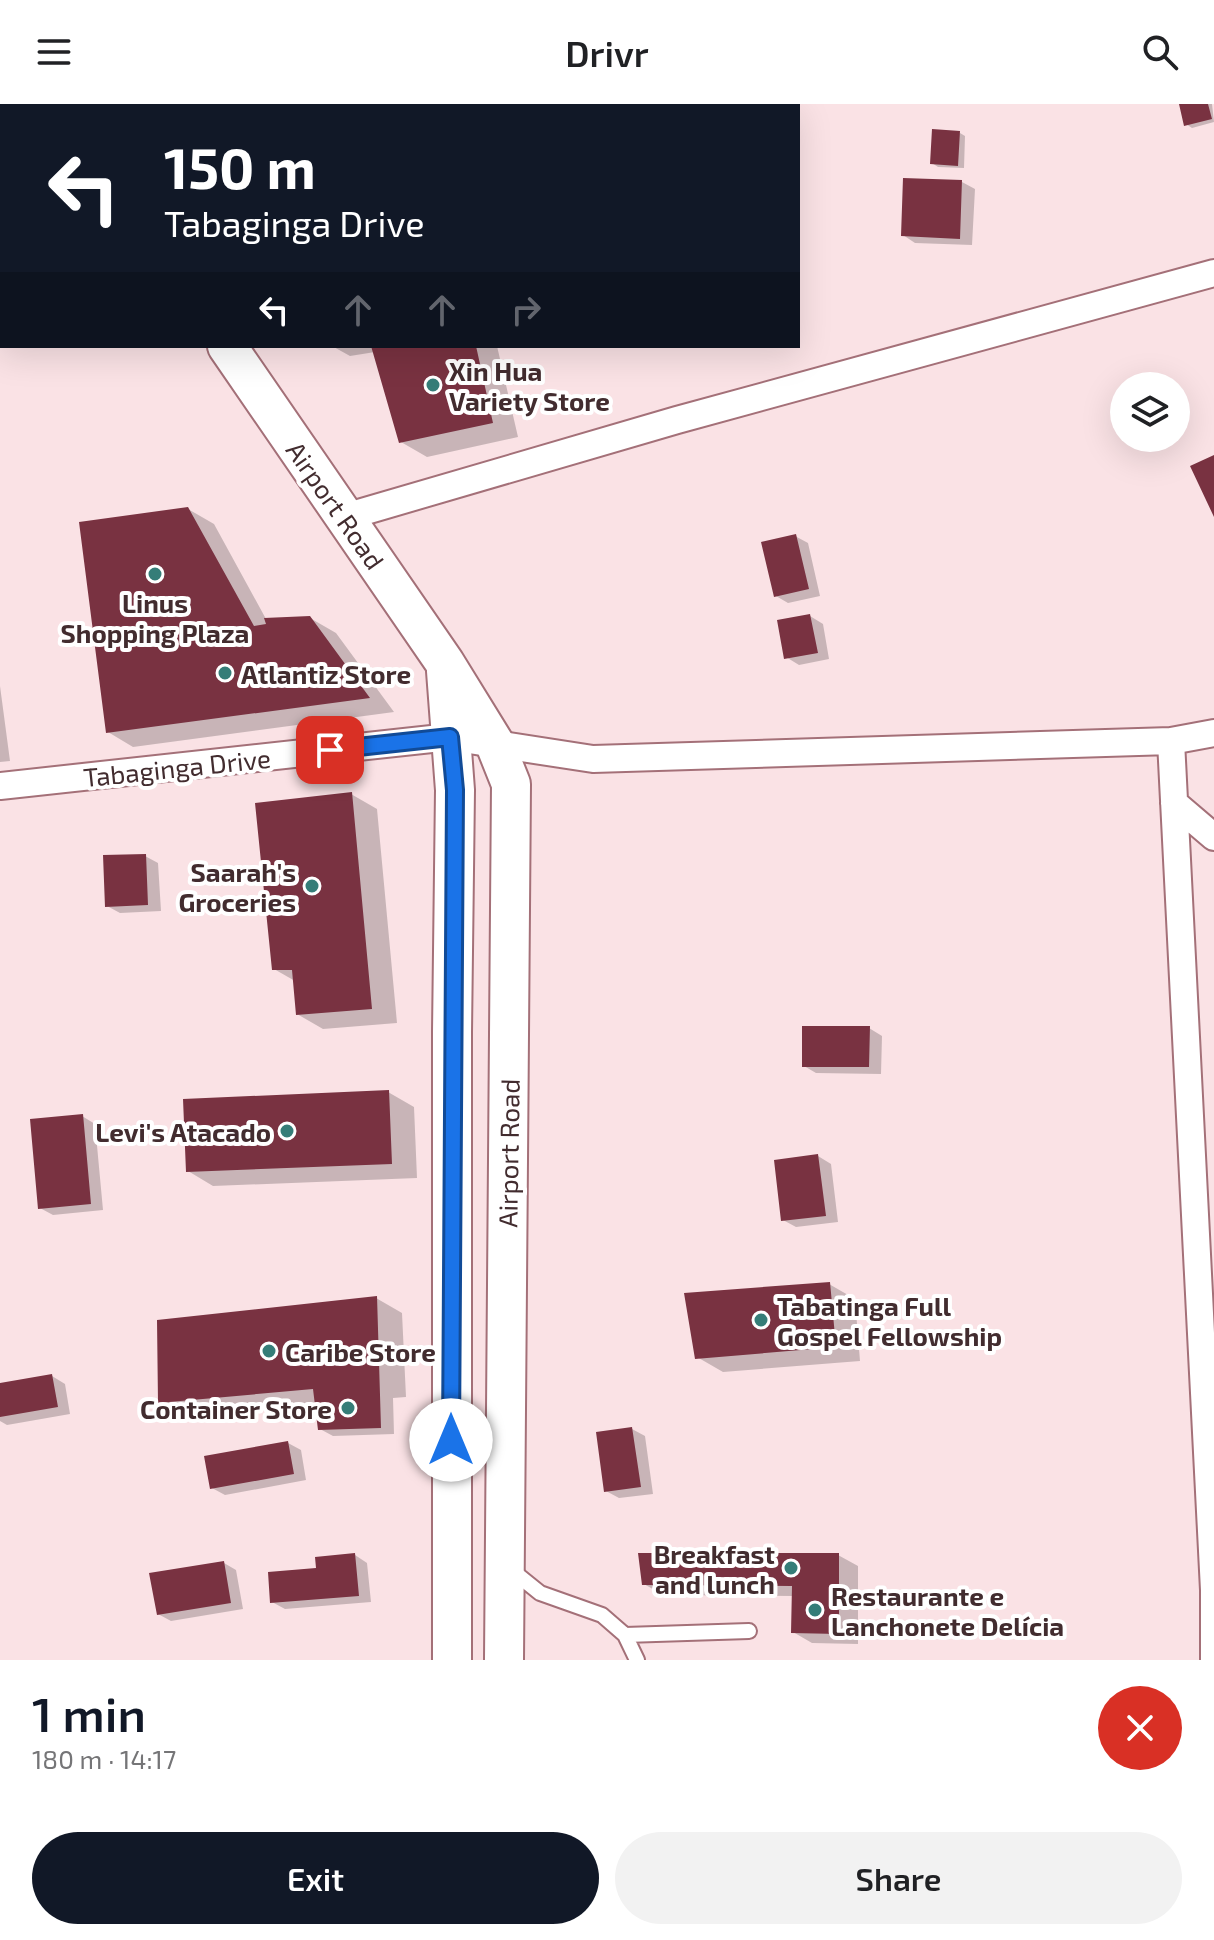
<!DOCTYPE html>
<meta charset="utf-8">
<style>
body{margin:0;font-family:"Exo 2",sans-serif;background:#f2f2f2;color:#202124;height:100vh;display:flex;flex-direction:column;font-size:30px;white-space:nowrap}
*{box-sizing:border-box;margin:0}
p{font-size:26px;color:#757577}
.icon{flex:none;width:44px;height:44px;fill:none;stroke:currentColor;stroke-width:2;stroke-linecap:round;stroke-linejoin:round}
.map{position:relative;height:1556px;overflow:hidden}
.panel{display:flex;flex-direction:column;background:#fff;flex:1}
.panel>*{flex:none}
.guide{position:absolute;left:0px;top:0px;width:800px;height:244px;box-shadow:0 8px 32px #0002;background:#111827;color:#fff;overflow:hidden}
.fabs{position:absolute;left:1110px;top:268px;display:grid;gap:16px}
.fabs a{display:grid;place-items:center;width:80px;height:80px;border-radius:50%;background:#fff;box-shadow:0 8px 32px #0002;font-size:40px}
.pin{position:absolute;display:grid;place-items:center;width:68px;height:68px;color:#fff;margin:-34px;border-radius:16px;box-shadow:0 4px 12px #0006}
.me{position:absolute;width:88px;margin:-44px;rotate:0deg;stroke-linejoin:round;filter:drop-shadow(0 0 6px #0008)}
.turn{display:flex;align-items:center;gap:28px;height:168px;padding:0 32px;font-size:36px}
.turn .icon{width:104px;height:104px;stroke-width:2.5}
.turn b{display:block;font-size:56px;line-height:68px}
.lanes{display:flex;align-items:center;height:76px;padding:0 32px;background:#0003;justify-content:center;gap:40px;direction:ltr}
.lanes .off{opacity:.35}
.round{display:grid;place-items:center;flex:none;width:84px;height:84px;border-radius:42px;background:#f2f2f2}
.head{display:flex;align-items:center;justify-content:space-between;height:136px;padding:0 32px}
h1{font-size:48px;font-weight:600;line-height:60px;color:#111827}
.button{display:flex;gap:16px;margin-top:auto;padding:16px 32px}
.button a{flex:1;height:92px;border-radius:48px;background:#111827;color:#fff;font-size:32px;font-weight:600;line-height:92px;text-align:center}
.button a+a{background:#f2f2f2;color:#202124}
header{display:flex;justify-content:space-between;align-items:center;height:104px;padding:0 32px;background:#fff;font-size:36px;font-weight:600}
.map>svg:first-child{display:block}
.shadow{fill:#0003}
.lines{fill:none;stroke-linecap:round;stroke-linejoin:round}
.stream{stroke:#c6a2e4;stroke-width:9}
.building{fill:#793241}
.lane-casing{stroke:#a47078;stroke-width:18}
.street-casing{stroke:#a47078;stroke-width:30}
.secondary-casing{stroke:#a47078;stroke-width:42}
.lane{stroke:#fff;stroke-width:14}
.street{stroke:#fff;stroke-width:26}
.secondary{stroke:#fff;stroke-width:38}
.route-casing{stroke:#114b97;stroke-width:20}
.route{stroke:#1a73e8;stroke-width:14}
.poi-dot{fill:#357d78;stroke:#fff;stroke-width:3}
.labels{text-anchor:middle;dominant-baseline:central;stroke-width:8;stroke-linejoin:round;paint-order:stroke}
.poi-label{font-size:26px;font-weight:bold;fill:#422c2f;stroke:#fff;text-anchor:start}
.street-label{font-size:26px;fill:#422c2f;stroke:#fff}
</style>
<header><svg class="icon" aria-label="menu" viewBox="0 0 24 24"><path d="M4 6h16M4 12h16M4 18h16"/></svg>Drivr<svg class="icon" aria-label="search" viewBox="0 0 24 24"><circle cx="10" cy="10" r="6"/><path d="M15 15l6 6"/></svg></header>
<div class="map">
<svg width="1214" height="1556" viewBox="0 0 1214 1556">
<rect width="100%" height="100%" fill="#fae2e5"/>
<!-- shadow -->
<path class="shadow" d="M1181 0H1212L1214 18 1192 24 1186 20Z
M960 29 965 32 964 64 938 63 932 59Z
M962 78 975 85 972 141 915 139 903 131Z
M332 242H497L518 333 427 353 401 338 375 248 350 252Z
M188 405 214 420 266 515 310 514 336 529 394 608 133 643 108 628Z
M795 432 808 439 820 492 788 499 776 492Z
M810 512 823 520 829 555 799 561 786 553Z
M0 582 10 657 0 658Z
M351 690 377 705 397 919 323 925 297 910 295 877 274 865Z
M145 752 158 759 161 807 120 809 107 802Z
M869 924 882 932 881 970 816 969 804 962Z
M388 988 414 1003 417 1074 213 1082 188 1067Z
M82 1012 95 1020 103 1106 53 1111 40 1104Z
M818 1052 831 1060 838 1118 796 1123 783 1116Z
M829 1180 855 1195 860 1257 723 1268 697 1253Z
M376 1194 402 1209 406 1293 393 1294 394 1330 333 1332 320 1325 317 1301 186 1312 160 1298Z
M52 1272 65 1280 70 1310 7 1321 0 1317V1281Z
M632 1325 645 1332 653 1390 619 1394 606 1387Z
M288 1339 301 1346 306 1376 225 1391 212 1384Z
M355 1451 367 1459 371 1498 285 1505 272 1498 318 1466Z
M838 1451 858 1462V1540L812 1539 793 1528 794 1492 663 1491 644 1480Z
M224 1459 236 1466 243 1505 171 1517 158 1510Z"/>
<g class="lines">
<!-- stream -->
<path class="stream" d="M301 2 307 0
M0 178 2 177"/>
</g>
<!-- building -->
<path class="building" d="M1179 0H1208L1212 15 1184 22Z
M932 25 960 27 958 62 930 60Z
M903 74 962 76 960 135 901 132Z
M371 242H476L493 319 399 339Z
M1214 351V413L1190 362Z
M188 403 254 522 266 520 264 514 310 512 370 594 106 629 79 418Z
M796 430 809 485 774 493 761 438Z
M810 510 818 549 784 555 777 516Z
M352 688 372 905 296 911 292 866H272L255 699Z
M146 750 148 801 105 803 103 751Z
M802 922H870L869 963H802Z
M389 986 392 1060 186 1068 183 995Z
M83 1010 91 1100 38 1105 30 1015Z
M818 1050 826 1112 781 1117 774 1056Z
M830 1178 836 1243 695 1255 684 1189Z
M377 1192 381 1324 318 1326 313 1285 158 1299 157 1216Z
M52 1270 58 1303 0 1313V1279Z
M632 1323 641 1383 604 1388 596 1328Z
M288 1337 294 1370 210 1385 204 1352Z
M355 1449 359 1492 270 1499 268 1468 316 1464 315 1453Z
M638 1449H839V1530L791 1529 792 1482 642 1481Z
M224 1457 231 1499 157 1511 149 1469Z"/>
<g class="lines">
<!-- lane casing -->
<g class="lane-casing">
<path id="lane" d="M509 1464 540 1489 602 1511 625 1531 637 1556
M625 1531 749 1527"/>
</g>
<!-- street casing -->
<g class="street-casing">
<path id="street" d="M345 413 677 316 1214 169
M1171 637 1214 1486V1556
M0 682 450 633 593 655 1171 637 1214 629
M1174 699 1214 733"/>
</g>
<!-- secondary casing -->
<g class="secondary-casing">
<path id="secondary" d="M66 0 67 2
M227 242 445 559 495 640 511 680 504 1556
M446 567 455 686 452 928V1556"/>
</g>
<!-- lane -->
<use href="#lane" class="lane"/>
<!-- street -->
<use href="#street" class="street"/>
<!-- secondary -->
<use href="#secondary" class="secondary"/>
</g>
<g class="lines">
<!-- route casing -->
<g class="route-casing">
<path id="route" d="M330 646 450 633 455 686 451 1336"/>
</g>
<!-- route -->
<use href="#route" class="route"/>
</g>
<!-- markers -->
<g class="poi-dot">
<circle cx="433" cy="281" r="8"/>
<circle cx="155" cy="470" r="8"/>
<circle cx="225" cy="569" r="8"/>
<circle cx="312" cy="782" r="8"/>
<circle cx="287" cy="1027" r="8"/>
<circle cx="761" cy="1216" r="8"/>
<circle cx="269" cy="1247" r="8"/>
<circle cx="348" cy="1304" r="8"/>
<circle cx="791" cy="1464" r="8"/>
<circle cx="815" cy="1506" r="8"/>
</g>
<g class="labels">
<!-- poi labels -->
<g class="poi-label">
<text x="449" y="266">Xin Hua<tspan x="449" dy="30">Variety Store</tspan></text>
<text x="155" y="498" text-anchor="middle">Linus<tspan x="155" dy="30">Shopping Plaza</tspan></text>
<text x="241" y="569">Atlantiz Store</text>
<text x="296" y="767" text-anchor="end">Saarah's<tspan x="296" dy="30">Groceries</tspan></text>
<text x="271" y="1027" text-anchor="end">Levi's Atacado</text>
<text x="777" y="1201">Tabatinga Full<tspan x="777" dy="30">Gospel Fellowship</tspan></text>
<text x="285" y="1247">Caribe Store</text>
<text x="332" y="1304" text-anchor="end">Container Store</text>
<text x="775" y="1449" text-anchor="end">Breakfast<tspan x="775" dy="30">and lunch</tspan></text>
<text x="831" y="1491">Restaurante e<tspan x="831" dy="30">Lanchonete Delícia</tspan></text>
</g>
<!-- street labels -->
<g class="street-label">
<text transform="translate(336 401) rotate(55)">Airport Road</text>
<text transform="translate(177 663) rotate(-6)">Tabaginga Drive</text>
<text transform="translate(508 1049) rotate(-89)">Airport Road</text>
</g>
</g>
</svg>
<div class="fabs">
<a><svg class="icon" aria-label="layers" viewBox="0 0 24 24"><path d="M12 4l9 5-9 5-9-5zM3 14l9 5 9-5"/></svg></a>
</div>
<div class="pin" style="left:330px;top:646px;background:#d93025"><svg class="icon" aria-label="arrive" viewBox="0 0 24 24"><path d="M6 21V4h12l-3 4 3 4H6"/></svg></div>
<svg class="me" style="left:451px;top:1336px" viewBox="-20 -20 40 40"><circle r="19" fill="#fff"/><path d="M0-13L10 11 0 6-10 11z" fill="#1a73e8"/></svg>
<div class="guide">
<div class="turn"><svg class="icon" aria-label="left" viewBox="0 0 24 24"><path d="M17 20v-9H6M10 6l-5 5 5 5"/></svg><div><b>150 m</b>Tabaginga Drive</div></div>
<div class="lanes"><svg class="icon" aria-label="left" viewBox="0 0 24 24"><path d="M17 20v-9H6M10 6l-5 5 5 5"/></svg><svg class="icon off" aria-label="ahead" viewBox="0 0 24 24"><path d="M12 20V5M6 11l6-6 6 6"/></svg><svg class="icon off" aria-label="ahead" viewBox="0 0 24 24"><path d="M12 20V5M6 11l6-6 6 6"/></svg><svg class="icon off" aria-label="right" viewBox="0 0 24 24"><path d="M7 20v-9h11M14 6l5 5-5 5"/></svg></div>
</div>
</div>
<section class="panel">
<div class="head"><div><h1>1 min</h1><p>180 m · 14:17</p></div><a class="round" style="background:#d93025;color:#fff"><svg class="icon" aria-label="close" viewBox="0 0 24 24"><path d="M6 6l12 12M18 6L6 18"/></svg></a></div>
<div class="button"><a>Exit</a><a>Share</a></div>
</section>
